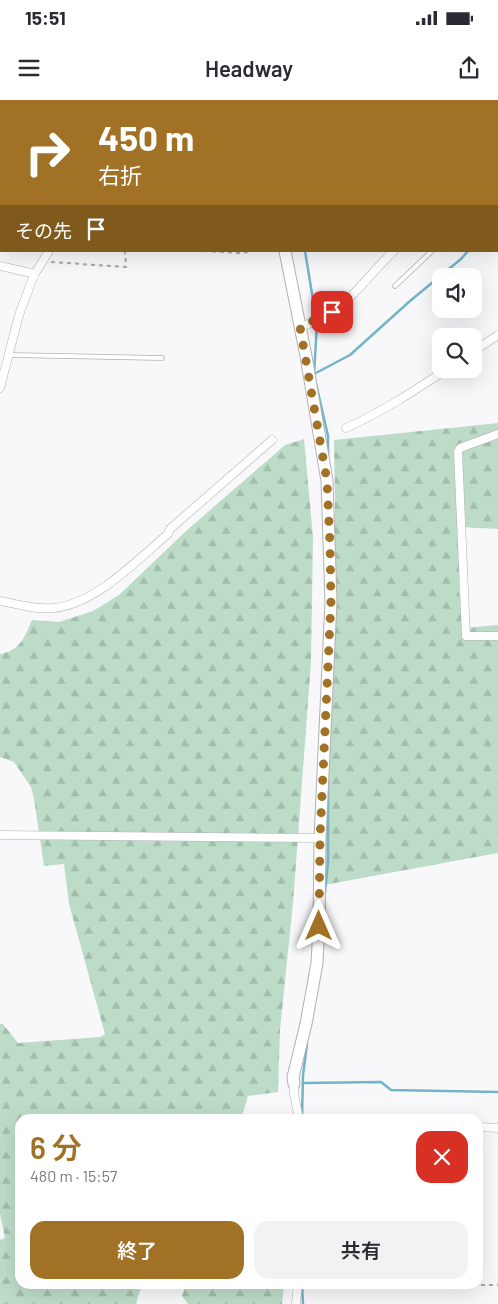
<!DOCTYPE html>
<html lang="ja">
<meta charset="utf-8">
<style>
body{margin:0;font-family:Barlow,"Noto Sans JP",sans-serif;background:#f2f2f3;color:#2b2b33;height:100vh;display:flex;flex-direction:column;font-size:19px;white-space:nowrap}
*{box-sizing:border-box;margin:0}
p{font-size:16px;color:#7c7c81}
.icon{flex:none;width:28px;height:28px;fill:none;stroke:currentColor;stroke-width:2;stroke-linecap:round;stroke-linejoin:round}
.map{position:relative;flex:1;overflow:hidden}
.side{position:absolute;left:15px;top:1014px;width:468px;height:175px;display:flex;flex-direction:column;background:#fff;border-radius:15px;box-shadow:0 5px 20px #0002}
.side>*{flex:none}
.hud{position:absolute;left:0px;top:0px;width:499px;height:152px;box-shadow:0 5px 20px #0002;background:#a17125;color:#fff;overflow:hidden}
.controls{position:absolute;left:432px;top:168px;display:grid;gap:10px}
.controls a{display:grid;place-items:center;width:50px;height:50px;border-radius:10px;background:#fff;box-shadow:0 5px 20px #0002;font-size:25px}
.pin{position:absolute;display:grid;place-items:center;width:42px;height:42px;color:#fff;margin:-21px;border-radius:10px;box-shadow:0 2px 8px #0006}
.me{position:absolute;width:55px;margin:-28px;rotate:0deg;stroke-linejoin:round;filter:drop-shadow(0 0 4px #0008)}
.turn{display:flex;align-items:center;gap:18px;height:105px;padding:0 15px;font-size:22px}
.turn .icon{width:65px;height:65px;stroke-width:2.5}
.turn b{display:block;font-size:35px;line-height:42px}
.then{display:flex;align-items:center;height:48px;padding:0 15px;background:#0003;gap:10px;font-size:19px}
.round{display:grid;place-items:center;flex:none;width:52px;height:52px;border-radius:15px;background:#f2f2f3}
.overview{display:flex;align-items:center;justify-content:space-between;height:85px;padding:0 15px}
h1{font-size:30px;font-weight:600;line-height:38px;color:#a17125}
.action{display:flex;gap:10px;margin-top:auto;padding:10px 15px}
.action a{flex:1;height:58px;border-radius:15px;background:#a17125;color:#fff;font-size:20px;font-weight:600;line-height:58px;text-align:center}
.action a+a{background:#f2f2f3;color:#2b2b33}
.status{display:flex;justify-content:space-between;align-items:center;height:35px;padding:0 25px;background:#fff;direction:ltr}
.status svg{height:14px;fill:currentColor}
header{display:flex;justify-content:space-between;align-items:center;height:65px;padding:0 15px;background:#fff;font-size:22px;font-weight:600}
.map>svg:first-child{display:block}
.forest{fill:url(#forest-firs)}
.lines{fill:none;stroke-linecap:round;stroke-linejoin:round}
.stream{stroke:#74b4c7;stroke-width:2.5}
.lane-casing{stroke:#b1b1b4;stroke-width:5.5}
.street-casing{stroke:#b1b1b4;stroke-width:9}
.secondary-casing{stroke:#b1b1b4;stroke-width:13}
.path{stroke:#a6a6a8;stroke-width:2;stroke-dasharray:4 4;stroke-linecap:butt}
.lane{stroke:#fff;stroke-width:4}
.street{stroke:#fff;stroke-width:8}
.secondary{stroke:#fff;stroke-width:11}
.route{stroke:#a17125;stroke-width:9;stroke-dasharray:0 16.2}
</style>
<div class="status"><b>15:51</b><svg viewBox="0 0 49 12"><path d="M0 12V9h3v3zM5 12V6h3v6zM10 12V3h3v9zM15 12V0h3v12zM26 1h20v11H26zM47 4h2v5h-2z"/></svg></div>
<header><svg class="icon" aria-label="menu" viewBox="0 0 24 24"><path d="M4 6h16M4 12h16M4 18h16"/></svg>Headway<svg class="icon" aria-label="share" viewBox="0 0 24 24"><path d="M12 15V3M7 8l5-5 5 5M5 13v7h14v-7"/></svg></header>
<div class="map">
<svg width="498" height="1204" viewBox="0 0 498 1204">
<defs>
<pattern id="forest-firs" width="22" height="20" patternUnits="userSpaceOnUse" patternTransform="scale(1.25)"><rect width="22" height="20" fill="#bddcc8"/><path d="M5 1l3.5 6h-7zM16 11l3.5 6h-7z" fill="#a3bdac"/></pattern>
</defs>
<rect width="100%" height="100%" fill="#f8f8fb"/>
<!-- forest -->
<path class="forest" d="M498 323V429L461 427 459 489 463 528 498 525V753L324 785 335 404 334 340Z
M304 339 313 437 311 562 293 803 280 930 278 992 248 996 241 1019H20V1184H142L136 1204H0V1140L5 1138 0 1114V924H3L18 943 100 937 105 934 69 804 64 764 44 766 34 699 31 687 14 662 0 657V554C21 550 24 538 32 520L59 522 93 511 119 495 186 431 285 345Z
M186 1184H284L282 1204H188L182 1196Z"/>
<g class="lines">
<!-- stream -->
<path class="stream" d="M275 0V1
M498 119V118
M305 151 317 224 314 274
M314 274 350 255 410 201 461 159 468 151
M315 279 328 336V357
M325 792 328 762V680
M303 983 381 982 391 990 498 992
M302 1019 303 975 307 944
M302 1184 303 1204"/>
<!-- lane casing -->
<g class="lane-casing">
<path id="lane" d="M395 186 432 151
M10 255 162 258"/>
</g>
<!-- street casing -->
<g class="street-casing">
<path id="street" d="M84 0V1
M260 0V1
M348 0V1
M380 0V1
M434 0 435 1
M486 1V0
M0 166 35 174
M300 227C311 223 323 219 332 212 353 199 374 169 394 151
M474 251 498 235
M0 288 19 215 34 175 49 151
M346 328C382 312 414 291 447 269
M498 334 460 348 458 352 466 536H498
M0 501C17 504 36 510 53 508 95 505 138 459 168 434L170 429 272 340
M0 735 320 738
M294 984V994L299 1019
M478 1027 498 1028
M296 1204 298 1184"/>
</g>
<!-- secondary casing -->
<g class="secondary-casing">
<path id="secondary" d="M285 151 306 256 327 381 331 501 320 738 319 826 317 863 306 924 293 977 294 984"/>
</g>
<!-- path -->
<path class="path" d="M204 151 242 153 252 151
M51 162 126 167 125 151
M305 1186 498 1185"/>
<!-- lane -->
<use href="#lane" class="lane"/>
<!-- street -->
<use href="#street" class="street"/>
<!-- secondary -->
<use href="#secondary" class="secondary"/>
</g>
<g class="lines">
<!-- route -->
<path class="route" d="M319 826 320 738 331 501 330 444 327 381 300 227 332 212"/>
</g>
</svg>
<div class="controls">
<a><svg class="icon" aria-label="sound" viewBox="0 0 24 24"><path d="M4 9h4l5-4v14l-5-4H4zM17 9q2 3 0 6"/></svg></a>
<a><svg class="icon" aria-label="search" viewBox="0 0 24 24"><circle cx="10" cy="10" r="6"/><path d="M15 15l6 6"/></svg></a>
</div>
<div class="pin" style="left:332px;top:212px;background:#d93025"><svg class="icon" aria-label="arrive" viewBox="0 0 24 24"><path d="M6 21V4h12l-3 4 3 4H6"/></svg></div>
<svg class="me" style="left:319px;top:826px" viewBox="-20 -20 40 40"><path d="M0-17L14 15 0 8-14 15z" fill="#a17125" stroke="#fff" stroke-width="4"/></svg>
<div class="hud">
<div class="turn"><svg class="icon" aria-label="right" viewBox="0 0 24 24"><path d="M7 20v-9h11M14 6l5 5-5 5"/></svg><div><b>450 m</b>右折</div></div>
<div class="then">その先<svg class="icon" aria-label="arrive" viewBox="0 0 24 24"><path d="M6 21V4h12l-3 4 3 4H6"/></svg></div>
</div>
<section class="side">
<div class="overview"><div><h1>6 分</h1><p>480 m · 15:57</p></div><a class="round" style="background:#d93025;color:#fff"><svg class="icon" aria-label="close" viewBox="0 0 24 24"><path d="M6 6l12 12M18 6L6 18"/></svg></a></div>
<div class="action"><a>終了</a><a>共有</a></div>
</section>
</div>
